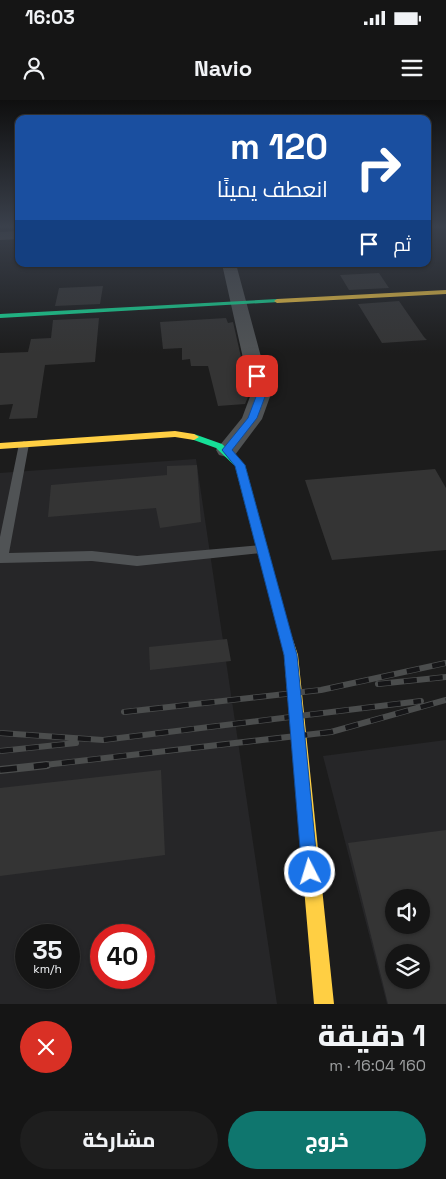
<!DOCTYPE html>
<html lang="ar">
<meta charset="utf-8">
<style>
body{margin:0;font-family:"Space Grotesk",Cairo,sans-serif;background:#1e1e1e;color:#f1f3f6;direction:rtl;height:100vh;display:flex;flex-direction:column;font-size:19px;white-space:nowrap}
*{box-sizing:border-box;margin:0}
p{font-size:16px;color:#9d9fa0}
.icon{flex:none;width:28px;height:28px;fill:none;stroke:currentColor;stroke-width:2;stroke-linecap:round;stroke-linejoin:round}
.map{position:relative;height:904px;overflow:hidden;direction:ltr}
.side{display:flex;flex-direction:column;background:#151515;flex:1}
.side>*{flex:none}
.hud{position:absolute;left:15px;top:15px;width:416px;height:152px;border-radius:10px;box-shadow:0 1px 4px #0004,0 0 0 1px #343434;direction:rtl;background:#1a4fa0;color:#fff;overflow:hidden}
.tools{position:absolute;left:385px;top:789px;display:grid;gap:10px}
.tools a{display:grid;place-items:center;width:45px;height:45px;border-radius:50%;background:#151515;box-shadow:0 1px 4px #0004,0 0 0 1px #343434;font-size:25px}
.speed{position:absolute;left:15px;top:824px;display:flex;gap:10px;font-size:25px;font-weight:700;text-align:center}
.speed>*{display:grid;place-content:center;width:65px;height:65px;border-radius:50%;background:#151515;box-shadow:0 1px 4px #0004,0 0 0 1px #343434;line-height:1}
.speed small{font-size:12px;font-weight:400}
.speed .limit{border:8px solid #d22;background:#fff;color:#111}
.pin{position:absolute;display:grid;place-items:center;width:42px;height:42px;color:#fff;margin:-21px;border-radius:10px;box-shadow:0 2px 8px #0006}
.me{position:absolute;width:55px;margin:-28px;rotate:355deg;stroke-linejoin:round;filter:drop-shadow(0 0 4px #0008)}
.turn{display:flex;align-items:center;gap:18px;height:105px;padding:0 20px;font-size:22px}
.turn .icon{width:65px;height:65px;stroke-width:2.5}
.turn b{display:block;font-size:35px;line-height:42px}
.then{display:flex;align-items:center;height:48px;padding:0 20px;background:#0003;gap:10px;font-size:19px}
.round{display:grid;place-items:center;flex:none;width:52px;height:52px;border-radius:26px;background:#1e1e1e}
.overview{display:flex;align-items:center;justify-content:space-between;height:85px;padding:0 20px}
h1{font-size:30px;font-weight:800;line-height:38px}
.primary-button{display:flex;gap:10px;margin-top:auto;padding:10px 20px}
.primary-button a{flex:1;height:58px;border-radius:30px;background:#0f766e;color:#fff;font-size:20px;font-weight:800;line-height:58px;text-align:center}
.primary-button a+a{background:#1e1e1e;color:#f1f3f6}
.status{display:flex;justify-content:space-between;align-items:center;height:35px;padding:0 25px;background:#151515;direction:ltr}
.status svg{height:14px;fill:currentColor}
header{display:flex;justify-content:space-between;align-items:center;height:65px;padding:0 20px;background:#151515;font-size:22px;font-weight:800}
.map>svg:first-child{display:block}
.built{fill:#262628;fill-rule:evenodd}
.building{fill:#343434;fill-rule:evenodd}
.lines{fill:none;stroke-linecap:round;stroke-linejoin:round}
.lane{fill:#505355;fill-rule:evenodd}
.street{fill:#505355;fill-rule:evenodd}
.fast{fill:#16e098;fill-rule:evenodd}
.slow{fill:#ffcf43;fill-rule:evenodd}
.rail-far1-casing{stroke:#4b4d4d;stroke-width:6}
.rail-casing{stroke:#4b4d4d;stroke-width:8}
.rail-far1{stroke:#161618;stroke-width:4.5;stroke-dasharray:13;stroke-linecap:butt}
.rail{stroke:#161618;stroke-width:5.5;stroke-dasharray:17;stroke-linecap:butt}
.route{fill:#1a73e8;stroke:#114b97}
</style>
<div class="status"><b>16:03</b><svg viewBox="0 0 49 12"><path d="M0 12V9h3v3zM5 12V6h3v6zM10 12V3h3v9zM15 12V0h3v12zM26 1h20v11H26zM47 4h2v5h-2z"/></svg></div>
<header><svg class="icon" aria-label="menu" viewBox="0 0 24 24"><path d="M4 6h16M4 12h16M4 18h16"/></svg>Navio<svg class="icon" aria-label="person" viewBox="0 0 24 24"><circle cx="12" cy="8" r="4"/><path d="M4 21q1-7 8-7t8 7"/></svg></header>
<div class="map">
<svg width="446" height="904" viewBox="0 0 446 904">
<rect width="100%" height="100%" fill="#1c1c1c"/>
<!-- built -->
<path class="built" d="M196 359 277 904H0V373ZM26 835H69V878H26ZM101 835H144V878H101Z
M446 640V904H387L323 656ZM394 798H421V825H394ZM394 852H421V880H394Z"/>
<!-- building -->
<path class="building" d="M379 173 389 188 349 190 340 175Z
M103 186 100 204 55 206 59 188Z
M399 201 424 237 427 240 382 243 358 204Z
M99 218 95 262 45 265 37 318 9 319 13 304 0 305V253L28 252 31 239 51 238 53 220Z
M226 218 228 223 233 222 244 270H240L248 297 245 304 218 306 208 266H191L190 259 182 260V248L163 249 160 222Z
M197 365 201 422 160 428 156 408 48 417 51 385 167 375V366Z
M435 369 446 388V450L332 460 305 380Z
M227 539 231 561 150 570 149 547Z
M161 670 165 755 0 776V688Z
M446 730V904H388L348 743ZM394 798H421V825H394ZM394 852H421V880H394Z"/>
<g class="lines">
<!-- lane -->
<path class="lane" d="M24 341 29 344 9 453 92 451 137 456 261 445 267 449 261 453 137 466 92 461 0 463V437L19 344Z"/>
<!-- street -->
<path class="street" d="M19 131V139L0 140V132Z
M222 164H236L271 294 262 319 235 355 227 357 219 355 216 350 242 318 251 294Z"/>
<!-- fast -->
<path class="fast" d="M277 199 280 201 279 202 0 218V214Z
M194 334 222 344 245 365 292 538 291 542 286 543 281 542 280 538 235 366 216 348 191 339 189 337Z"/>
<!-- slow -->
<path class="slow" d="M446 190V194L277 203 274 201 277 199Z
M175 331 194 334 199 337 194 340 175 337 0 349V343Z
M286 533 291 534 298 555 334 904H314L284 555 280 538 281 534Z"/>
<!-- rail-far1 casing -->
<g class="rail-far1-casing">
<path id="rail-far1" d="M378 584 446 577
M124 612 321 590 446 563
M0 633 103 640 421 601
M0 651 76 643
M36 666 331 632 446 600"/>
</g>
<!-- rail casing -->
<g class="rail-casing">
<path id="rail" d="M0 670 47 665"/>
</g>
<!-- rail-far1 -->
<use href="#rail-far1" class="rail-far1"/>
<!-- rail -->
<use href="#rail" class="rail"/>
</g>
<!-- sky -->
<linearGradient id="sky" x2="0" y2="1"><stop stop-color="#0f0f0f"/><stop offset="0.5" stop-color="#3a404b"/><stop offset="1" stop-color="#3a404b" stop-opacity="0"/></linearGradient>
<rect width="446" height="253" fill="url(#sky)"/>
<!-- route -->
<path class="route" d="M254 274 261 276 266 294 257 318 232 350 245 365 297 555 318 772 316 778 310 780 304 778 302 772 284 555 235 366 222 350 248 318 257 294Z"/>
</svg>
<div class="tools">
<a><svg class="icon" aria-label="sound" viewBox="0 0 24 24"><path d="M4 9h4l5-4v14l-5-4H4zM17 9q2 3 0 6"/></svg></a>
<a><svg class="icon" aria-label="layers" viewBox="0 0 24 24"><path d="M12 4l9 5-9 5-9-5zM3 14l9 5 9-5"/></svg></a>
</div>
<div class="speed"><div>35<small>km/h</small></div><div class="limit">40</div></div>
<div class="pin" style="left:257px;top:276px;background:#d93025"><svg class="icon" aria-label="arrive" viewBox="0 0 24 24"><path d="M6 21V4h12l-3 4 3 4H6"/></svg></div>
<svg class="me" style="left:310px;top:772px" viewBox="-20 -20 40 40"><circle r="17" fill="#1a73e8" stroke="#fff" stroke-width="3"/><path d="M0-11L8 9 0 5-8 9z" fill="#fff"/></svg>
<div class="hud">
<div class="turn"><svg class="icon" aria-label="right" viewBox="0 0 24 24"><path d="M7 20v-9h11M14 6l5 5-5 5"/></svg><div><b>120 m</b>انعطف يمينًا</div></div>
<div class="then">ثم<svg class="icon" aria-label="arrive" viewBox="0 0 24 24"><path d="M6 21V4h12l-3 4 3 4H6"/></svg></div>
</div>
</div>
<section class="side">
<div class="overview"><div><h1>1 دقيقة</h1><p>160 m · 16:04</p></div><a class="round" style="background:#d93025;color:#fff"><svg class="icon" aria-label="close" viewBox="0 0 24 24"><path d="M6 6l12 12M18 6L6 18"/></svg></a></div>
<div class="primary-button"><a>خروج</a><a>مشاركة</a></div>
</section>
